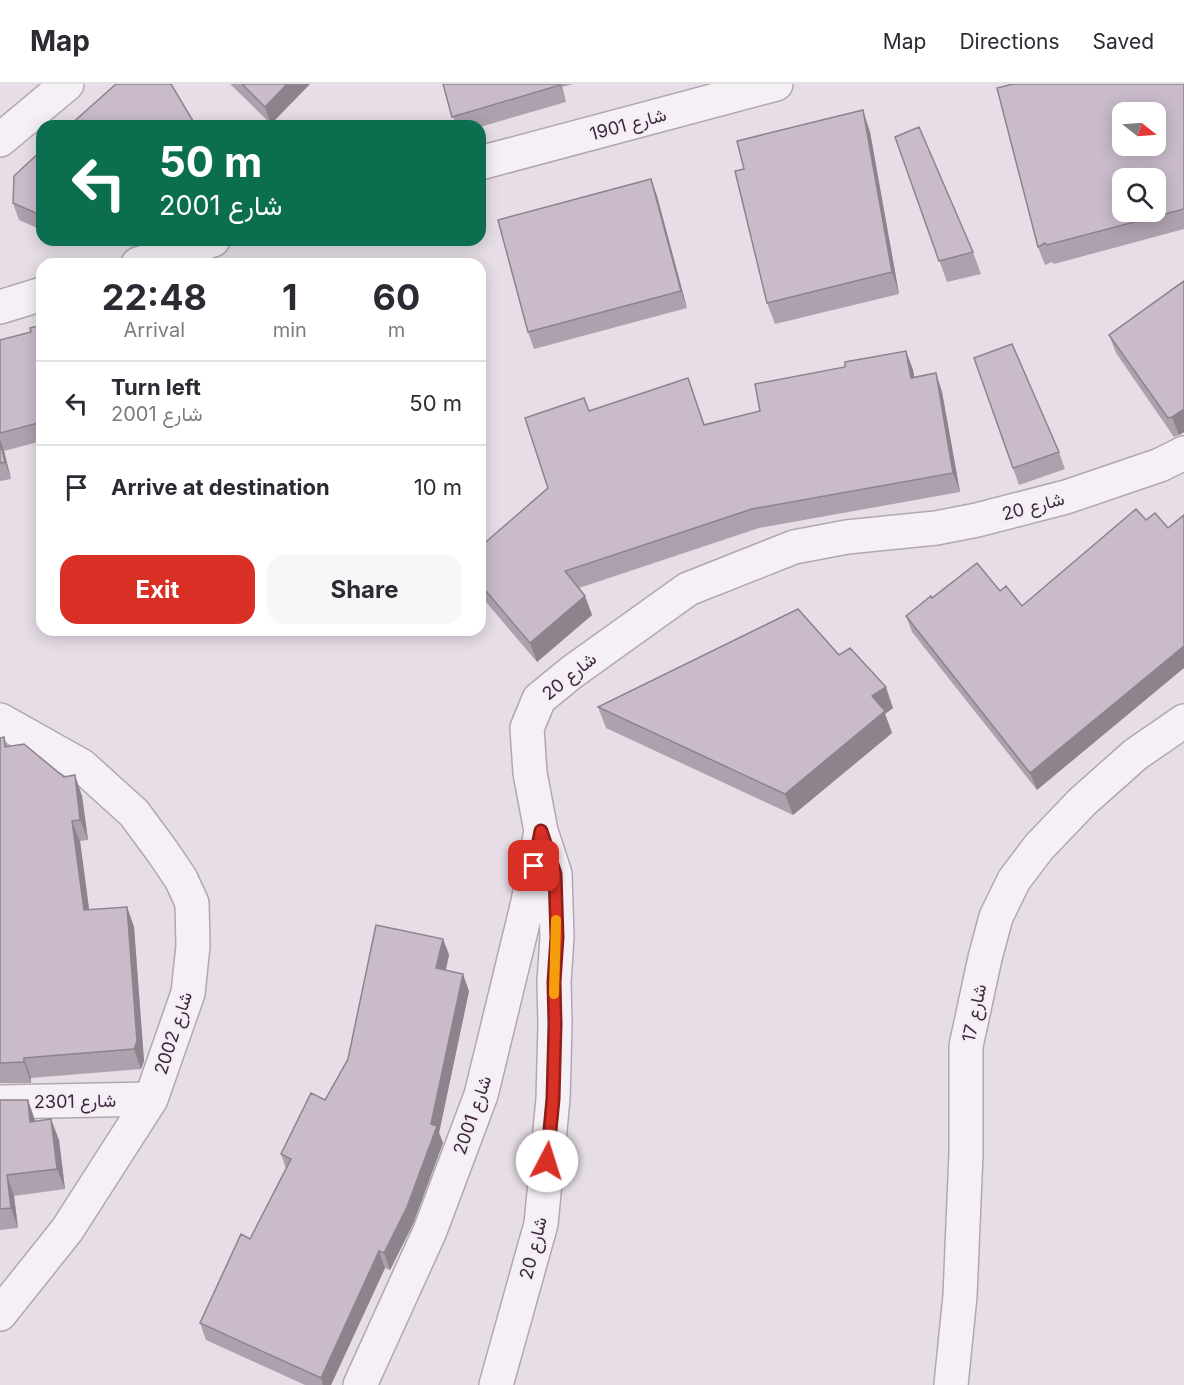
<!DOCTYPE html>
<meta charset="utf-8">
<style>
body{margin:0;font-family:Inter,Vazirmatn,sans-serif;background:#f7f7f7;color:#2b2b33;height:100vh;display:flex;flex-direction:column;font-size:22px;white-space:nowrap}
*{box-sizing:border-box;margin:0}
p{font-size:20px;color:#7c7c81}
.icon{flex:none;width:33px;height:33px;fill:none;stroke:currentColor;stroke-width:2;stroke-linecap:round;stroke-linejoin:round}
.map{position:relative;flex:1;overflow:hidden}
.side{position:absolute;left:36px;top:174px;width:450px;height:378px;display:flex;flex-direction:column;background:#fff;border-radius:18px;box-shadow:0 3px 15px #0003}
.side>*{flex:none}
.top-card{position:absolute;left:36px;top:36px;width:450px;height:126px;border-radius:18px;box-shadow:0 3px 15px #0003;background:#0b6e4f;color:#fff;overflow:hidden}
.needle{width:39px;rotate:107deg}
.fabs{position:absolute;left:1112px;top:18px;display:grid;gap:12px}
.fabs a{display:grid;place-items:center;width:54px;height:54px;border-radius:12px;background:#fff;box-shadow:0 3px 15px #0003;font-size:30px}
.pin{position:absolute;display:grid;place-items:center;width:51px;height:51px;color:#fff;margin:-26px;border-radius:12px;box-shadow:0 3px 9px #0006}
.me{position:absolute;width:66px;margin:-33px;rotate:5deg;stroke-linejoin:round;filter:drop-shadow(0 0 4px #0008)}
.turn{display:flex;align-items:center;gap:21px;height:126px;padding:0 24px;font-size:27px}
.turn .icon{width:78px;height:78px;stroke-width:2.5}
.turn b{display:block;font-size:42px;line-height:51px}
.eta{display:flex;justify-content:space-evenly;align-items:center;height:102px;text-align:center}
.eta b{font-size:36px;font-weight:700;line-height:42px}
.action{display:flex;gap:12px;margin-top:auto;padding:12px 24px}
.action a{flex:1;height:69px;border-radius:18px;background:#d93025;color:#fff;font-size:24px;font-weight:700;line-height:69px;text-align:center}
.action a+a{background:#f7f7f7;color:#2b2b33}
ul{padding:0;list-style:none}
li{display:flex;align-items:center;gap:18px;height:84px;padding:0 24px;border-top:2px solid #e1e1e2}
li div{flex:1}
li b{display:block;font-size:22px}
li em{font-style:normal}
header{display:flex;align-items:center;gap:36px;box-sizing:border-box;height:84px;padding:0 30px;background:#fff;border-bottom:2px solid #e1e1e2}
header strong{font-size:28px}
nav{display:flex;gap:33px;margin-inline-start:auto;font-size:21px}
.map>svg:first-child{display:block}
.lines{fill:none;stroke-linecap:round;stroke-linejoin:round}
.minor-casing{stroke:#b3a6b4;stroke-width:36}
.minor{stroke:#f5f0f5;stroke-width:33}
.wall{fill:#ada1ae}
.shaded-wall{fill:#8d838d}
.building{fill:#c9bbca;stroke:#8d838d;stroke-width:1.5;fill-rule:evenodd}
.route-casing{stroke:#8d1f18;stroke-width:15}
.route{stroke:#d93025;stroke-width:10}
.slow{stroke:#f59e0b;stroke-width:10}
.labels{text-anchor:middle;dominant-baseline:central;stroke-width:4.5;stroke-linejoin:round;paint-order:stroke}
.street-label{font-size:18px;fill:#3d273d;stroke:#f4edf5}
</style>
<header>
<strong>Map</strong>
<nav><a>Map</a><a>Directions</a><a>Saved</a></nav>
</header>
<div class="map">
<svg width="1184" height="1301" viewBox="0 0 1184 1301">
<rect width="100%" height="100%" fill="#e6dde7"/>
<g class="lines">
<!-- minor casing -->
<g class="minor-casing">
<path id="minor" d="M0 56 67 0
M480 79 776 0
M138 180 213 156
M0 223 42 210
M0 636 82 682 134 729 162 767 181 795 192 819 193 862 188 909 151 1015 67 1146 0 1230
M0 1018 151 1015
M360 1301 430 1147 481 1011 528 818 540 752
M496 1301 541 1140 553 1015 555 940 554 898 557 853 555 790 541 747 530 689 527 644 539 615 572 588 688 505 794 463 847 453 936 444 977 436 1066 413 1160 381 1184 369
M951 1301 960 1212 966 1069V962L985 874 996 833 1014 796 1039 763 1082 718 1136 670 1184 637"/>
</g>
<!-- minor -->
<use href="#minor" class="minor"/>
</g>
<!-- wall -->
<path class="wall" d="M230 0H310L271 40Z
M443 0H573L562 3 566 18 480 43V42H456Z
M1184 0V145L1054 180 1052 178 1045 181 1038 163 1013 1Z
M870 48 899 210 775 240 767 219 744 85Z
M895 53 973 168 981 190 947 198Z
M42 66V146L19 136 13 119Z
M651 95 657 112 687 224 534 265 528 248Z
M1184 197V348L1179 351 1174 353 1116 269 1109 251Z
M42 241V357L4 367 11 395 0 397V256L31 248Z
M906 267 913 286 914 293 936 289 942 308 960 408 759 444 579 504 585 512 592 531 537 578 480 511V463L548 404 589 327 688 294 704 340 760 327 845 283Z
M974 274 1059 368 1065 385 1019 401Z
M977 479 1037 706 912 548 906 532 932 514Z
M839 571 893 624 885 630 892 649 793 731 606 644 598 623Z
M4 653 8 663 82 712 88 756 80 757 89 826 127 823 134 843 144 977 141 985 31 994V999H0V654Z
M443 855 449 871 446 886 469 907 439 1049 443 1059 413 1140 390 1186 385 1184 331 1301H305L206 1256 200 1239 250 1155 286 1085 281 1070 325 1016Z
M0 1016 35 1037 59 1056 65 1105 14 1112 18 1144 0 1146Z"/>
<!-- shaded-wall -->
<path class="shaded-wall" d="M287 0H310L271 40 265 23Z
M560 0H561L566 18Z
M863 26 870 48 899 210 892 188Z
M651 95 657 112 687 224 681 207Z
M906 267 913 286 918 313 911 294Z
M936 289 942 308 960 408 953 389Z
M1183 326 1184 329V348L1179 351 1172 333Z
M0 355 4 367 11 395 5 378Z
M585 512 592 531 537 578 530 559Z
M1184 562V584L1037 706 1030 689Z
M886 603 893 624 885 630 892 649 793 731 785 710 872 612Z
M75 691 82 712 88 756 80 736Z
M72 737 80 757 92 847 84 826Z
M127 823 134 843 144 977 141 985 134 965Z
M443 855 449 871 442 901 436 884Z
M463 890 469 907 439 1049 443 1059 413 1140 390 1186 384 1169 431 1040Z
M24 974 31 994V999L24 978Z
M28 1016 35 1036 38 1058 30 1038Z
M51 1035 59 1056 65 1105 57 1085Z
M7 1091 14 1112 18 1144 11 1124Z
M379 1167 385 1184 331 1301H323L321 1294Z"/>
<!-- building -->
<path class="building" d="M116 0H171L196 42H69Z
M242 0H287L265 23Z
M443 0H560V1L452 33Z
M1013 0H1184V125L1047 161 1045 159 1038 163 997 4ZM1122 28H1155V62H1122ZM1122 94H1155V128H1122Z
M863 26 892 188 767 219 735 87 744 85 737 57Z
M919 43 973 168 939 177 895 53Z
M42 66V129L38 130 13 119 14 92Z
M651 95 681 207 528 248 498 136Z
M1184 197V327L1183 326 1172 333 1168 334 1109 251Z
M42 241V338L0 349V256L31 248 30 244Z
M1012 260 1059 368 1013 384 974 274Z
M906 267 911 294 936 289 953 389 752 425 565 487 585 512 530 559 480 500V463L548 404 525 334 584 314 589 327 688 294 704 341 760 327 755 300 845 283V278Z
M0 357 5 378 0 379Z
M1136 425 1146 436 1155 429 1168 444 1184 431V562L1030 689 906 532 931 512 932 514 977 479 1000 507 1006 502 1022 522Z
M798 525 839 571 850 564 886 603 872 612 885 627 785 710 598 623Z
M4 653 5 663 24 660 64 693 75 691 80 736 72 737 84 826 127 823 137 957 134 965 24 974V978L0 979V654Z
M376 841 443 855 436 884 463 890 431 1040 437 1042 407 1123 384 1169 379 1167 321 1294 200 1239 241 1150 250 1155 291 1075 281 1070 311 1009 325 1016 348 975Z
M0 1016H28L30 1038 51 1035 57 1085 7 1091 11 1124 0 1125Z"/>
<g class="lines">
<!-- route casing -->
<g class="route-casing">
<path id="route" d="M534 782 541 747 555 790 557 853 554 898 555 940 553 1015 547 1077"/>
</g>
<!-- route -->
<use href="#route" class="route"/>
<!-- slow -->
<path class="slow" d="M554 910 556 836"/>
</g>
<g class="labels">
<!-- street labels -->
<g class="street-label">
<text transform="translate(628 40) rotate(-15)">شارع 1901</text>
<text transform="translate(1033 422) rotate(-15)">شارع 20</text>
<text transform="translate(569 592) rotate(-39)">شارع 20</text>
<text transform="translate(974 929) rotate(-78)">شارع 17</text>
<text transform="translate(173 949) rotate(-72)">شارع 2002</text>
<text transform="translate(75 1017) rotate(-1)">شارع 2301</text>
<text transform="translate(472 1031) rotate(-71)">شارع 2001</text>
<text transform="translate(533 1164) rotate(-76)">شارع 20</text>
</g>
</g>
</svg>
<div class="fabs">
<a><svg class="needle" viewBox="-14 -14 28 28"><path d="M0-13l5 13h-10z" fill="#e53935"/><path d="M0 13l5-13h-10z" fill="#7c7c81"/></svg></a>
<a><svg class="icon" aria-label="search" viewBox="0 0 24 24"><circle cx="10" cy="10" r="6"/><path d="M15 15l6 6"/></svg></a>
</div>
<div class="pin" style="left:534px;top:782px;background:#d93025"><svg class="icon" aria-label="arrive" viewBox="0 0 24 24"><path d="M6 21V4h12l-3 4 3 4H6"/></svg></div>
<svg class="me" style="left:547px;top:1077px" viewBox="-20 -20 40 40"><circle r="19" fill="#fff"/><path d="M0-13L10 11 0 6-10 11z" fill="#d93025"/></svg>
<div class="top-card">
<div class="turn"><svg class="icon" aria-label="left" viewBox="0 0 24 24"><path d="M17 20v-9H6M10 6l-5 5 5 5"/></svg><div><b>50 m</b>شارع 2001</div></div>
</div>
<section class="side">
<div class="eta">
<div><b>22:48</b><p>Arrival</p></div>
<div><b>1</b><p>min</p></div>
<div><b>60</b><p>m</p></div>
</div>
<ul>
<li><svg class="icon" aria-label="left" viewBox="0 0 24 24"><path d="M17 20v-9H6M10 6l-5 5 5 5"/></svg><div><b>Turn left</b><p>شارع 2001</p></div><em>50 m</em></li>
<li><svg class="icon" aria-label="arrive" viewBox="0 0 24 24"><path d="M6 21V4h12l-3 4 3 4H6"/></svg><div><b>Arrive at destination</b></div><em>10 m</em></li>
</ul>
<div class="action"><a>Exit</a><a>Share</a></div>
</section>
</div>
